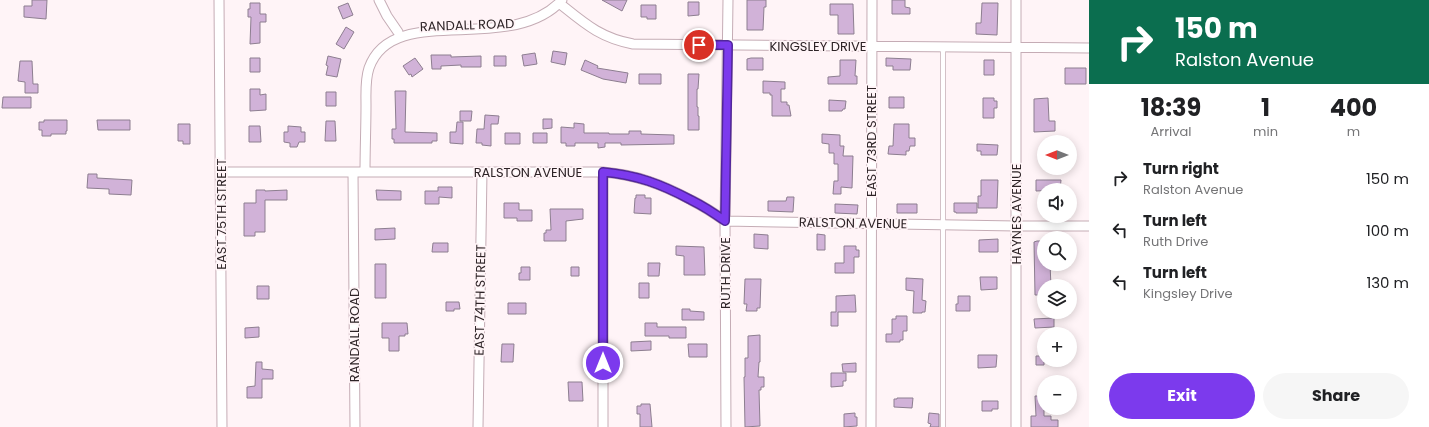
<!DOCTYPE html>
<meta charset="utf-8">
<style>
body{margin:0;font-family:Poppins,sans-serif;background:#f6f6f6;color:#202124;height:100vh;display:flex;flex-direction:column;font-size:15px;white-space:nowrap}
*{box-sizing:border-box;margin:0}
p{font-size:13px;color:#757577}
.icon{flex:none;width:22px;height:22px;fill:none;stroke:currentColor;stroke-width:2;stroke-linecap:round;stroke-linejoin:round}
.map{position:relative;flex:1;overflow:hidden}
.side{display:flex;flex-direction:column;background:#fff;width:340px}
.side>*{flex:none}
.banner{background:#0b6e4f;color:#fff;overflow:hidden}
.needle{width:26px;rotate:270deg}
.buttons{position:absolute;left:1037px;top:135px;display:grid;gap:8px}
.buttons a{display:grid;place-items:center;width:40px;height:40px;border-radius:50%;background:#fff;box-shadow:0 2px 10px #0003;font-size:20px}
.pin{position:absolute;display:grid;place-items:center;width:34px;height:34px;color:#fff;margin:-17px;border:2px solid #fff;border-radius:50%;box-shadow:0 1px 4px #0007}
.me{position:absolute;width:44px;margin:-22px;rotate:0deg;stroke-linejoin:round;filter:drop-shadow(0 0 3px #0008)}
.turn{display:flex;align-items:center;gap:14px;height:84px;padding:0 20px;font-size:18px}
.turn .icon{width:52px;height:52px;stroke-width:2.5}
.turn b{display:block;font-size:28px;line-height:34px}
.eta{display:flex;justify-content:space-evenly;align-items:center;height:68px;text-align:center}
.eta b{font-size:24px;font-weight:700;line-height:28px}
.button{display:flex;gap:8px;margin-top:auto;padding:8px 20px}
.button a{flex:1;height:46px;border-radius:24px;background:#7c3aed;color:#fff;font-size:16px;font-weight:700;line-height:46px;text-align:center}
.button a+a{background:#f6f6f6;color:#202124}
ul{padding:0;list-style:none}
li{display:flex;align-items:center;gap:12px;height:52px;padding:0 20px}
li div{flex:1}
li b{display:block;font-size:15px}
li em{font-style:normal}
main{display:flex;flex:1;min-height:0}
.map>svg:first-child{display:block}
.building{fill:#d1b2d8;stroke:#8d7e90}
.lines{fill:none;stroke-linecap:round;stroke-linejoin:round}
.lane-casing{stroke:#c5acb5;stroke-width:6}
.street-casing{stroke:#c5acb5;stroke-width:11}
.lane{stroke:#fff;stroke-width:4.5}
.street{stroke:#fff;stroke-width:9}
.route-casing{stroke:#51269a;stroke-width:10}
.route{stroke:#7c3aed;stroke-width:7}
.labels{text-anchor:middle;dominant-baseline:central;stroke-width:3.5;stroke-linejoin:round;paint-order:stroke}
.street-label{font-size:13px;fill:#2d2326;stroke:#fff4f7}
</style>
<main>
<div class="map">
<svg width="1089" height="427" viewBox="0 0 1089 427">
<rect width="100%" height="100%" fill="#fff4f7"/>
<!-- building -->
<path class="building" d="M32 0H47L46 19 24 17V6H32Z
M602 0H627L622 11Z
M747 0H766V7H764L763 30H747Z
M892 0H905V7L910 8V14H892Z
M688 2H699V15L688 16Z
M250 3H260V14H266V22H260V43L250 44 251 17H248V9H250Z
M348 3 353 15 343 19 338 7Z
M982 3H998L997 35 976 34V23H981Z
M830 4H853L854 34H838V15H830Z
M641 5H656V19H647V17H641Z
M346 27 354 32 344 49 336 44Z
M553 51 567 53 565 65 551 62Z
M535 53 537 64 524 66 522 55Z
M431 55H451V57L481 56V67H461V65L441 66V69H432Z
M328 56 341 59 337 77 326 75 328 66 326 65Z
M494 56H506V66H494Z
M250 58H260V72H250Z
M415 58 423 69 412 77 411 74 409 75 403 66Z
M751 58H763V70H747V59Z
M886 58 911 59 910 70H893V66H886Z
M585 60 598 66 597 68 628 73 626 83 603 79 581 70Z
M840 60H856L855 76H857V84H828V77L840 76Z
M984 60H994V75H984Z
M20 61H32L33 84H38V93H25V82L18 81Z
M1065 68H1086V84H1065Z
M639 74H661V84H639Z
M688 74H699L698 89H697V107H698V116H699V130H688Z
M763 81 785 82V89H781V102H787V105H789L791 116H772V95H770V93H763Z
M250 89H260V95L266 94V110L250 111Z
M395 91H406L405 132 437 133V141H432V143H394V139H392V129H396Z
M326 92H336V106H326Z
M3 97H31V108H2Z
M889 97H904V108H889Z
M983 98H994V101H997V108H994V118H983Z
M1048 98 1049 121H1055V131L1034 132V99Z
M829 100 846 101 845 109H843L842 111H829Z
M460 111H472L471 121H460Z
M485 115 499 116 498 124H491V146L482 145V143H476L477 129H484Z
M543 119H552V128L543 129Z
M44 120H67V131H66V134H51V136H42V130H39V122H44Z
M97 120H130V130H98Z
M326 121H335L336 141H325Z
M457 122H463V144L450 143V132H456Z
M574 123 584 124V133H609V134H629V131H641V134L674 135V144L621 145V143H605V147L598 148V143H575V146H566V143H561V127L574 128Z
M178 124H190V144H183V141H178Z
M894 124H909V138H915V146H910L909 151H906V155L888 154 889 146H893Z
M249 126H260L261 142H249Z
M288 126 301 127V132H305V142H299L297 147H290V143L284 142V132H288Z
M505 133H520V144H505Z
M533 133H547V143H533Z
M822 134 840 135V146H844L843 156H853L852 188 841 187V194H833L834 181H838V164H834V153H829V144L822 143Z
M977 144 998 145 997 155H981V151H977Z
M88 174H97V178L132 180 131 195 109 194V189L87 188Z
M981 180H998L997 208H978V196H981Z
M1036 180H1061L1060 190 1036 191Z
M438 187H452V198L439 197V204H425V191H438Z
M256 190H265V191L287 190V200H265V232H255V236H244V203H256Z
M376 190 401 191V200H377Z
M636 195H645V198H651V214L634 213 635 198H636Z
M787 197H794L793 212 768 211V201H786Z
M504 203H519V210H532V221H517V218H504Z
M954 203H977V213H956V212H954Z
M835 204 858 205 857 214 835 213Z
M897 204H917V213H897Z
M550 209H583V219L566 221V241H544V233H546V230H551Z
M395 228V239L375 240V229Z
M754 234 768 235V249L754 248Z
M817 234 825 235V250H817Z
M998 239V252H979V240Z
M1037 241H1044V264H1050L1051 286H1044V295H1035L1034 242Z
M433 243H448V252H432Z
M676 246 704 247 705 275H684V256L676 255Z
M844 246H856V250H859V257H854V273H835V263H844Z
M648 263H660L659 276H648Z
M375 264H386V298H375Z
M521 267H530V280H519V273H521Z
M571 267H579V276H571Z
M980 277H997V289L981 290Z
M906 278 923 279 922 300 926 301 925 312H922V313H913L914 291 906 290Z
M745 279H761L760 308H757V311H746L747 304H744Z
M639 283H649V298H639Z
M257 286H269V299H257Z
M855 295 856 312H838V326H831V312H836V296Z
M958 296H970V311H956V304H958Z
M446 302H459L460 309H454V311H446Z
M508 303H526V314H508Z
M682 309H690V311L704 312V320H682Z
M896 316H907V331H903V340H900V342H886V334H892V319H896Z
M1054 318V327L1035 328 1034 319Z
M382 323H407L408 334H405V336H399V351H389V338H382Z
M645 323H657V327H686V338H669V336H645Z
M259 327V337L245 338V328Z
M760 335V362H759L758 377H764V387H761V390H759L760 426 745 427 744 377H745V358H748V336Z
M651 341V350L631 351V342Z
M502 344H514L513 362H501Z
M688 344H707V357H689Z
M978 355H997L996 367 978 368Z
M1036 356H1044V365H1036Z
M256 362H262V369L273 370V379H262V398H247V387L255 386Z
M856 363V372H843L842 364Z
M831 373H846V381H843V386L831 387Z
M568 382H582L583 401H569Z
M1035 396H1044V416H1051V420H1058V427H1031V416H1036Z
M897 398H913L912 408 894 407V399H897Z
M982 401H998V409H992V411H982Z
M641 404H650L652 427H640V414H637V406H641Z
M855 413V417H857V426L844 427V414Z
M929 413 939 414V427H930L931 424 928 423Z"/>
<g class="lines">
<!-- lane casing -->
<g class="lane-casing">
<path id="lane" d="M943 427V47"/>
</g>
<!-- street casing -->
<g class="street-casing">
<path id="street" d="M219 0 222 427
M379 0 387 16 398 32
M1016 0V427
M559 3C584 23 600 38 633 44L1089 48
M221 172H603C637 175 661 184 691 200 703 206 714 213 725 221L1016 226H1089
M353 172 355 427
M365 172C365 149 366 127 366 105 366 93 365 80 369 68 393 0 510 57 562 0
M603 172V427
M478 427 482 172
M726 427 725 221 728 0
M871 427 872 0"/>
</g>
<!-- lane -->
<use href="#lane" class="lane"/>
<!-- street -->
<use href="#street" class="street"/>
</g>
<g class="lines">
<!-- route casing -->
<g class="route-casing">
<path id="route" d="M603 363V172C637 175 661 184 691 200 703 206 714 213 725 221L728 45H699"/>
</g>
<!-- route -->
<use href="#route" class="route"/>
</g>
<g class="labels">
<!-- street labels -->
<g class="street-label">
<text transform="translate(467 25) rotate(-2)">RANDALL ROAD</text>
<text x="818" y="46">KINGSLEY DRIVE</text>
<text transform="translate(871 141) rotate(-90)">EAST 73RD STREET</text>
<text x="528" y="172">RALSTON AVENUE</text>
<text transform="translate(221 214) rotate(-90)">EAST 75TH STREET</text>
<text transform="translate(1016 214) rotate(-90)">HAYNES AVENUE</text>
<text transform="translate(853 223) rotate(1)">RALSTON AVENUE</text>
<text transform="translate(725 273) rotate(-90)">RUTH DRIVE</text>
<text transform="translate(480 300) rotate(-89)">EAST 74TH STREET</text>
<text transform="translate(354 335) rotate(-90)">RANDALL ROAD</text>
</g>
</g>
</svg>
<div class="buttons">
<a><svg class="needle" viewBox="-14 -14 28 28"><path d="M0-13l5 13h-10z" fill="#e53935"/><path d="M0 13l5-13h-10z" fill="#757577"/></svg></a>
<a><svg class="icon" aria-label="sound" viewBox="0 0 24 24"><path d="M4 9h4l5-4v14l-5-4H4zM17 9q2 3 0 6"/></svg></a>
<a><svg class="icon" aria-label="search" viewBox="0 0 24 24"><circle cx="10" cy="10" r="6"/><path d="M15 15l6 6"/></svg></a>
<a><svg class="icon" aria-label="layers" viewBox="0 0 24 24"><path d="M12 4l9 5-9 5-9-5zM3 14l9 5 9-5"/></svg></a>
<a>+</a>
<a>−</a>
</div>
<div class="pin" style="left:699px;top:45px;background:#d93025"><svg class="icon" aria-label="arrive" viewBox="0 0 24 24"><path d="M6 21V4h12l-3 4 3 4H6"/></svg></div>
<svg class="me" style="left:603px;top:363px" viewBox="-20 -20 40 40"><circle r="17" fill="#7c3aed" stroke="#fff" stroke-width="3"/><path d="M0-11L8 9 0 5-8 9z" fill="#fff"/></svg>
</div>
<section class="side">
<div class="banner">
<div class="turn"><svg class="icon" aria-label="right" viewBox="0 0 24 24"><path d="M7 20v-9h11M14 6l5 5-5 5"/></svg><div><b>150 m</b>Ralston Avenue</div></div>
</div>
<div class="eta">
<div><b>18:39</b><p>Arrival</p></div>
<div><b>1</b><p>min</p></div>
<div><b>400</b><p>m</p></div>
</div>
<ul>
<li><svg class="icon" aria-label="right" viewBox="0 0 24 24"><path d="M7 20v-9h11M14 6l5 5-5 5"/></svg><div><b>Turn right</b><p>Ralston Avenue</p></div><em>150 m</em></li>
<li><svg class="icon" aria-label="left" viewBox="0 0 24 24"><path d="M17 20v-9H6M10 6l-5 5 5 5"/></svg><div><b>Turn left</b><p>Ruth Drive</p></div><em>100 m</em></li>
<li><svg class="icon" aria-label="left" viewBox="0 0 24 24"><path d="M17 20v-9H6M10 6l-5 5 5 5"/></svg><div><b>Turn left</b><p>Kingsley Drive</p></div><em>130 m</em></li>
</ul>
<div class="button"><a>Exit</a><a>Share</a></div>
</section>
</main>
